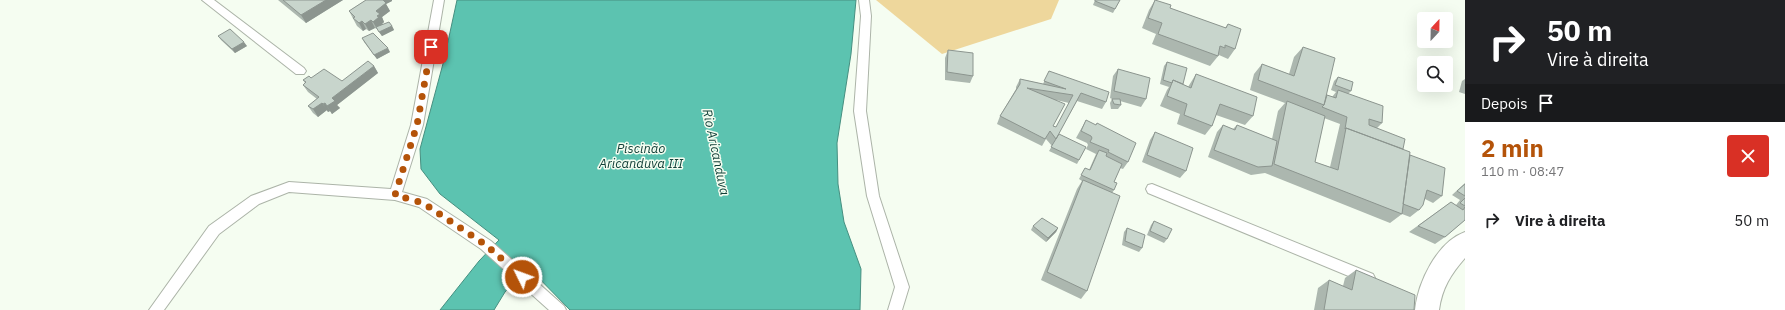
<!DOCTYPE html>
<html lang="pt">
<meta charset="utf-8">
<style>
body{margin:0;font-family:"IBM Plex Sans",sans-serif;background:#f6f6f6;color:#202124;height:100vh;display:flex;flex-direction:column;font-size:15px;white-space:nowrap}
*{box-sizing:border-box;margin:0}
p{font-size:13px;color:#757577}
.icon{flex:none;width:22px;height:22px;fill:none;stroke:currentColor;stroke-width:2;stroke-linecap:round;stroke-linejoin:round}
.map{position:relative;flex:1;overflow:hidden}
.drawer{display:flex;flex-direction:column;background:#fff;width:320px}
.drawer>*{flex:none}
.guide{background:#202124;color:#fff;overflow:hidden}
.needle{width:26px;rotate:22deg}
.tools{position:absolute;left:1417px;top:12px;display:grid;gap:8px}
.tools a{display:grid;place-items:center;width:36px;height:36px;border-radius:4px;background:#fff;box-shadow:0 4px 16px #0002;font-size:20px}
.pin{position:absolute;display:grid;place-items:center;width:34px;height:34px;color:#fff;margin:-17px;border-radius:8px;box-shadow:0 2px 6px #0006}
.me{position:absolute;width:44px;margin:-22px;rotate:312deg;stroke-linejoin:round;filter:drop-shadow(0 0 3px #0008)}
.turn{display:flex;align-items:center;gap:14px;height:84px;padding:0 16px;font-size:18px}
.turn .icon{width:52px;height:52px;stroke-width:2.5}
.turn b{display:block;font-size:28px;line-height:34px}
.then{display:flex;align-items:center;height:38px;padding:0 16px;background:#0003;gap:8px;font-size:15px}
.round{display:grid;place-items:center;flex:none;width:42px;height:42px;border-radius:4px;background:#f6f6f6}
.summary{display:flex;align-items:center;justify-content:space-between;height:68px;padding:0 16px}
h1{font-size:24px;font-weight:700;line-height:30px;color:#b45309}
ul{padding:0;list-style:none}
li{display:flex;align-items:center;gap:12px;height:60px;padding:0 16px}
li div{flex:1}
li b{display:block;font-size:15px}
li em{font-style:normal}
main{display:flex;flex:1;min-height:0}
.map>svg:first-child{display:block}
.green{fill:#eed79c}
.water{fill:#5cc3b0;stroke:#468f80}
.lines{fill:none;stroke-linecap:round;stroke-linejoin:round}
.service-casing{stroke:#acb4a8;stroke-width:2}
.minor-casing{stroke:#acb4a8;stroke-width:2}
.service{fill:#fff;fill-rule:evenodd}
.minor{fill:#fff;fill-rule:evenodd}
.wall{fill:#acb7af;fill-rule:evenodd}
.shaded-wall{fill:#8c958f}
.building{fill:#c8d5cc;stroke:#8c958f;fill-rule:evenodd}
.route{stroke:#b45309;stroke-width:7;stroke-dasharray:0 12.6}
.labels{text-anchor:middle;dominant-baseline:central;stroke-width:3;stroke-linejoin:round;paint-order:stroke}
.water-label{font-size:13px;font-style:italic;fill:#124139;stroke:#f5fdf1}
</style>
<main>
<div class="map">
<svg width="1465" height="310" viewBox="0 0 1465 310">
<rect width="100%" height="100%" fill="#f5fdf1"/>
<!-- green -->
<path class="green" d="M876 0H1059L1051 19 942 54Z"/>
<!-- water -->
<path class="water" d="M457 0H856L851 54 837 143 838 184 844 222 861 269 860 310H570L528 267 505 292 494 310H440L479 261 499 240 440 194 421 169 420 149 444 60Z"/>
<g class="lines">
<!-- service casing -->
<g class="service-casing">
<path id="service" d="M202 0H214L304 68 306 71 304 74H296Z
M434 0H444L423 125 402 192 427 199 491 241 564 306 566 310H549L481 249 419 207 395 200 289 192 259 204 219 234 164 310H149L209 226 251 196 289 182 391 189 411 125Z
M859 0H869L871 16 866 111 879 196 909 287 902 310H888L895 287 867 196 854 111 861 16Z
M1152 184 1373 274 1375 278 1373 282 1368 284 1363 282 1148 193 1146 189 1148 185Z"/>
</g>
<!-- minor casing -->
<g class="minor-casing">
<path id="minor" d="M1465 232V258C1451 274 1442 288 1439 310H1415C1418 282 1437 242 1465 232Z"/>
</g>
<!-- service -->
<use href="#service" class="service"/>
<!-- minor -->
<use href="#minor" class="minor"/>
</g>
<!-- wall -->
<path class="wall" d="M278 0H343L306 23Z
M366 0H392V1L386 4 390 11 382 17 384 22 382 24 392 26 394 30 382 36 377 29 375 28 369 31 366 29 363 31 357 26 349 11Z
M1095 0H1120L1113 13 1093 5Z
M1155 0 1170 8 1225 28 1228 24 1235 49 1228 59 1219 55 1210 66 1152 44 1156 34 1142 28 1149 10Z
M218 36 247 46 235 53 221 40Z
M362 38 390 52 377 59 364 42Z
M1303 47 1327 95 1332 97 1336 92 1331 90 1334 81 1338 77 1351 91 1348 94 1382 123 1377 128 1410 155 1442 196 1433 203 1425 199 1419 210 1410 217 1402 214 1390 223 1265 173 1251 175 1208 157 1217 132 1223 125 1233 129 1237 125 1272 139 1278 111 1285 103 1250 90 1254 74 1262 64 1289 74 1294 57ZM1324 118 1340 124 1330 167 1315 162Z
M948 50 973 76 970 83 945 80V58Z
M1167 62 1183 84 1188 87 1196 74 1253 116 1245 125 1216 115 1212 126 1205 135 1177 124 1180 114 1160 106 1167 90 1169 87 1160 84 1164 66Z
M374 66 378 73 337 105 340 108 332 114 330 111 328 112 327 110 318 117 313 113 308 106 317 99 308 92 303 85 305 83 303 80 311 78 342 81Z
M1118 69 1146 99 1141 107 1120 101 1121 105 1118 109H1111L1110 103 1112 99 1110 98 1113 76Z
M1049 71 1106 102 1102 109 1077 101 1055 140 1086 147 1077 164 1049 151 1052 146 1046 139 1042 146 997 124 1000 116 1016 89V87L1020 79 1043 84ZM1056 100 1069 103 1056 127 1053 126Z
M1465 79V94L1459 92 1462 81Z
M1086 120 1128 162 1123 169 1120 168 1114 182V190L1112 193 1087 291 1081 299 1041 280 1077 189 1082 181 1079 179 1085 168 1089 170 1096 154 1086 149 1088 145 1087 143 1076 138Z
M1155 132 1186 171 1180 178 1142 162 1150 140Z
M1465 183V220L1445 237 1435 244 1409 232 1451 202 1456 205 1460 200 1452 195Z
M1154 221 1167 239 1164 243 1147 235 1151 225Z
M1033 226 1058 228 1056 232 1046 242 1031 230Z
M1127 228 1142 248 1139 252 1122 245 1124 232Z
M1356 270 1414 310H1314L1318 288 1329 280 1343 286 1345 278Z"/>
<!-- shaded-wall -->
<path class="shaded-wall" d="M326 0H343L306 23 301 15Z
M381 0H392V1L386 4 390 11 382 17 384 22 382 24 383 25 376 27 377 29 373 22 376 11Z
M371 20 375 28 369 31 365 24Z
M362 21 366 29 363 31 359 23Z
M392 26 394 30 382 36 379 32Z
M244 42 247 46 235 53 232 49Z
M388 48 390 52 377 59 374 55Z
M374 66 378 73 337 105 340 108 332 114 327 106 332 98Z
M322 103 327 110 318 117 313 109Z
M325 103 330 111 328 112 323 104Z
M1058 228 1056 232 1046 242 1048 238Z"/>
<!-- building -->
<path class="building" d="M283 0H326L301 15Z
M366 0H383L386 3 376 11 380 14 377 16 379 17 373 22 371 20 365 24 362 21 359 23 353 18 355 17 349 11Z
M1095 0H1120L1115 9 1095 1Z
M1155 0 1171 5 1170 8 1226 28 1228 24 1241 29 1235 49 1225 45V48L1220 46 1218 56 1158 34 1162 23 1148 18Z
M389 22 392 26 379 32 376 27Z
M230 29 244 42 232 49 218 36Z
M373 33 388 48 374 55 362 38Z
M1303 47 1335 58 1324 105 1258 80 1262 64 1294 76Z
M948 50 973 53V76L947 72Z
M368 61 374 66 332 98 335 101 327 106 325 103 323 104 322 103 313 109 308 106 319 97 303 85 306 82 303 80 309 76 311 78 324 69 342 81Z
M1167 62 1187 68 1183 84 1173 80 1172 83 1163 80Z
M1118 69 1150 78 1146 99 1114 91Z
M1049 71 1109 92 1106 102 1081 93 1056 139 1050 131 1045 139 1000 116 1020 84V79L1066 89 1044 81ZM1027 88 1073 95 1056 127 1053 126 1065 104Z
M1196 74 1257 97 1253 116 1220 104 1212 126 1184 115 1187 104 1167 96 1173 80 1191 88Z
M1338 77 1353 82 1351 91 1335 85Z
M1338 90 1383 106 1382 123 1369 119V125L1405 139 1403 149 1346 128 1345 129 1347 117 1322 107 1324 105 1327 95 1336 98Z
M1112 99H1120L1121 105 1114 104Z
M1287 101 1325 116 1315 162 1338 170 1346 128 1410 152 1402 214 1274 164Z
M1086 120 1096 125 1097 123 1136 143 1128 162 1108 152 1109 150 1090 142 1092 138 1091 136 1081 131Z
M1223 125 1235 130 1237 125 1277 141 1272 166 1258 167 1214 150Z
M1155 132 1193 148 1186 171 1147 155Z
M1059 134 1086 147 1079 160 1051 147Z
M1099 150 1107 153 1106 156 1122 164 1114 182 1117 183 1114 190 1081 175 1085 168 1090 170Z
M1410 155 1445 168 1442 196 1427 190 1423 205 1419 210 1403 204Z
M1083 180 1120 196 1087 291 1047 272Z
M1465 184V196L1457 191Z
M1465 198V206L1460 203Z
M1451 202 1463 210 1465 207V220L1445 237 1418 226Z
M1042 218 1058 228 1048 238 1033 226Z
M1154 221 1172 229 1167 239 1150 231Z
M1127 228 1145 235 1142 248 1125 241Z
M1356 270 1415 295 1414 310H1324L1329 280 1352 290Z"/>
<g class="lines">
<!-- route -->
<path class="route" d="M431 47 417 125 395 195 423 203 486 245 522 277"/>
</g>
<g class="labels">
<!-- water labels -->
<g class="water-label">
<text x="641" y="148">Piscinão<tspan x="641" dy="15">Aricanduva III</tspan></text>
<text transform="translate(716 152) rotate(78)">Rio Aricanduva</text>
</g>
</g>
</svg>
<div class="tools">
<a><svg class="needle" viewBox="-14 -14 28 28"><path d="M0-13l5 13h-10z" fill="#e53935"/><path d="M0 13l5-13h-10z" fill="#757577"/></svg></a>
<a><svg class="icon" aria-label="search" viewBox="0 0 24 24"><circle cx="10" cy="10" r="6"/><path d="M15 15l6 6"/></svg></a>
</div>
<div class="pin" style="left:431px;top:47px;background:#d93025"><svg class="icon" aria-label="arrive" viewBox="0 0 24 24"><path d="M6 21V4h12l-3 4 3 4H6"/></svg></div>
<svg class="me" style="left:522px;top:277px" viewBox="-20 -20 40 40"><circle r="17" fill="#b45309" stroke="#fff" stroke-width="3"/><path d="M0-11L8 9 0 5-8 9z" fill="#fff"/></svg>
</div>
<section class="drawer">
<div class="guide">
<div class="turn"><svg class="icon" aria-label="right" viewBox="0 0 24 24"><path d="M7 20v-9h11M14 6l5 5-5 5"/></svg><div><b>50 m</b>Vire à direita</div></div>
<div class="then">Depois<svg class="icon" aria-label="arrive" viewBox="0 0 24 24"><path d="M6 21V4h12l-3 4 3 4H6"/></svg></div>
</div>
<div class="summary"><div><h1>2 min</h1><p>110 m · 08:47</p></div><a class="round" style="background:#d93025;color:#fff"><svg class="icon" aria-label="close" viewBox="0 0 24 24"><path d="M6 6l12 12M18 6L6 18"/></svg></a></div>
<ul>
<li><svg class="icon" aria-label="right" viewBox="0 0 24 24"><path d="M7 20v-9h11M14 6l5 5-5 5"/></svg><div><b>Vire à direita</b></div><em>50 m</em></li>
</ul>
</section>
</main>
